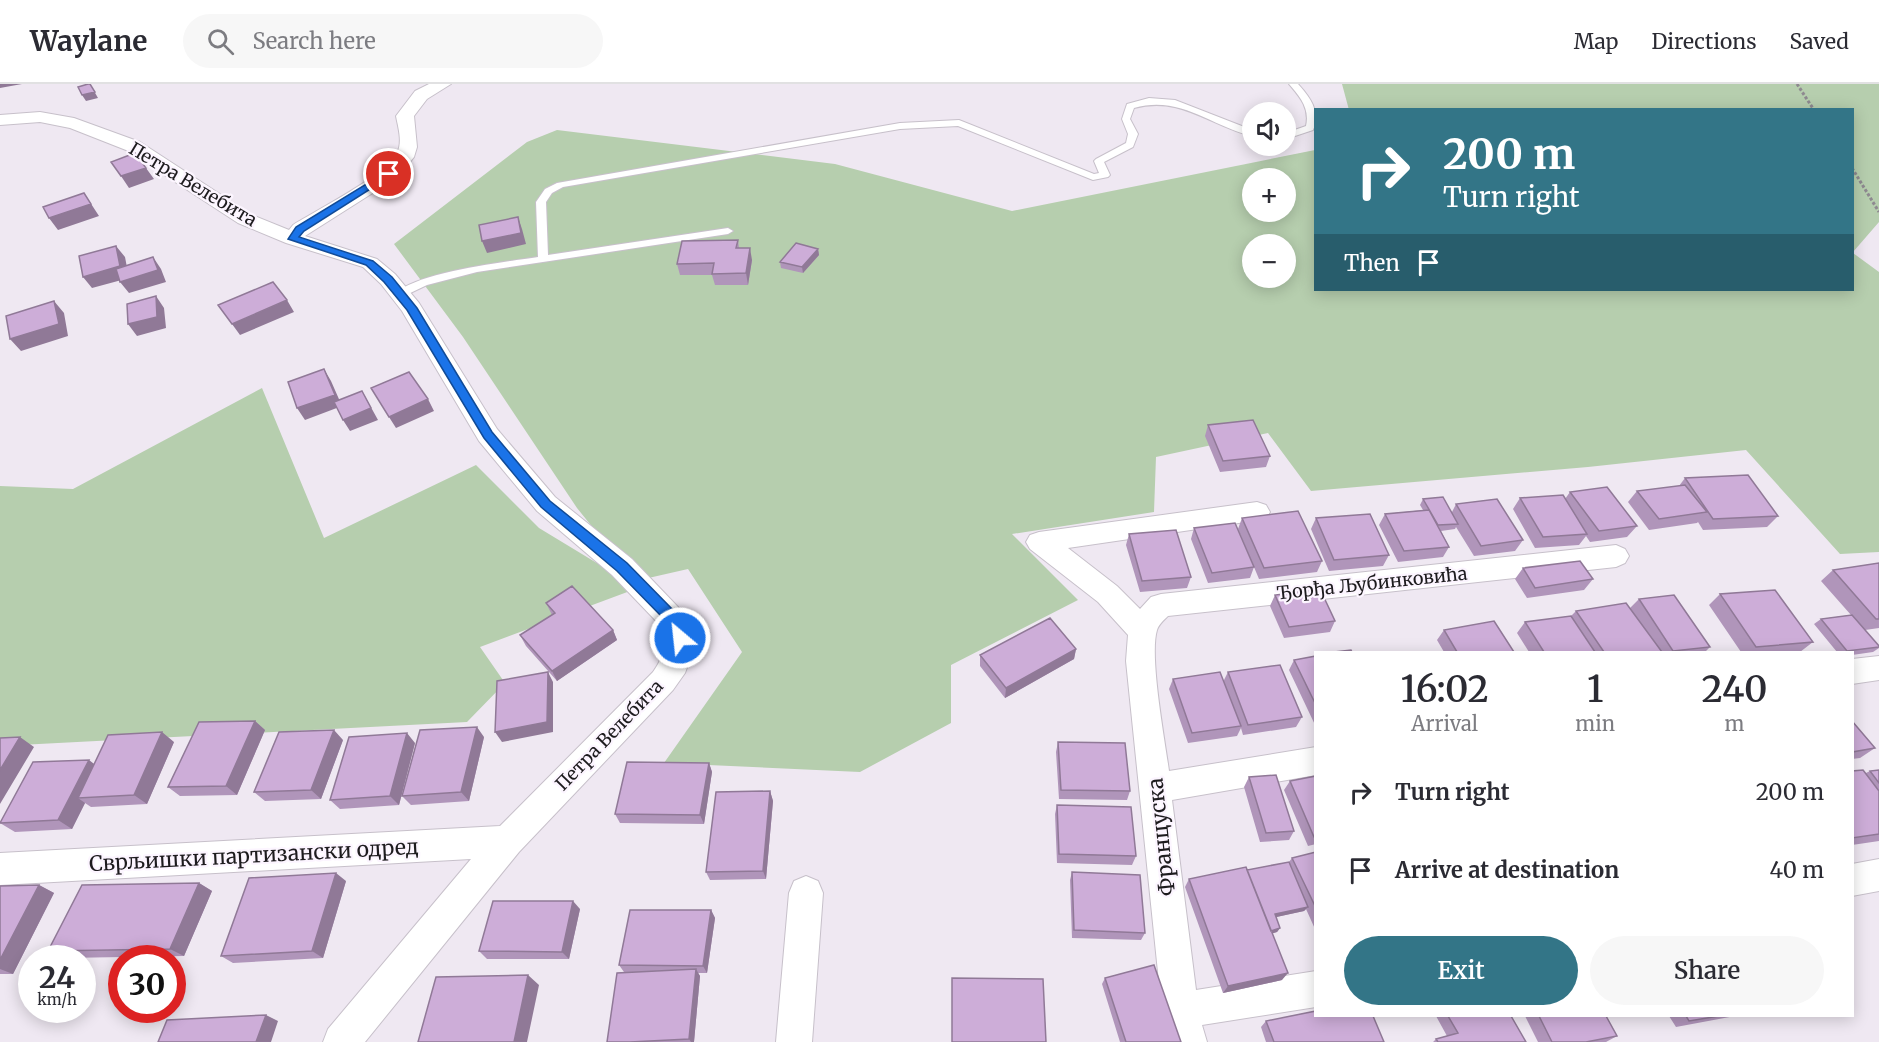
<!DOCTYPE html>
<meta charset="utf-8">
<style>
body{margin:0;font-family:Merriweather,serif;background:#f7f7f7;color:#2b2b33;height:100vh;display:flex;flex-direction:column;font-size:22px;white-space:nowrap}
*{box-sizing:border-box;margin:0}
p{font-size:20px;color:#7c7c81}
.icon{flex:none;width:33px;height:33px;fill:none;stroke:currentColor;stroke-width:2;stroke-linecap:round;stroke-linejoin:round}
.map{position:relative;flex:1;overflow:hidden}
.drawer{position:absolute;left:1314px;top:567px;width:540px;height:366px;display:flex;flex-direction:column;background:#fff;border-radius:0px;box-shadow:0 3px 15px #0003}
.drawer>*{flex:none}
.top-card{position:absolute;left:1314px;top:24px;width:540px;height:183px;border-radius:0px;box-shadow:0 3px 15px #0003;background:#337587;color:#fff;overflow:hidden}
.fabs{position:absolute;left:1242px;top:18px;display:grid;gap:12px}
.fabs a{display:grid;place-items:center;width:54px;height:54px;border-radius:50%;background:#fff;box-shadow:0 3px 15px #0003;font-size:30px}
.speed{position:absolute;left:18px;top:861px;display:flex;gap:12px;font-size:30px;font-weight:700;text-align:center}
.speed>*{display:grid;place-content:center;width:78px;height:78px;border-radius:50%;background:#fff;box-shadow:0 3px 15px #0003;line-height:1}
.speed small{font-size:15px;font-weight:400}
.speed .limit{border:9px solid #d22;background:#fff;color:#111}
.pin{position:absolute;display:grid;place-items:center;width:51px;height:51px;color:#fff;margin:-26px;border:3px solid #fff;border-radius:50%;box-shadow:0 2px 6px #0007}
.me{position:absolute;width:66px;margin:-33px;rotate:332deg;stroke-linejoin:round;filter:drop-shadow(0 0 4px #0008)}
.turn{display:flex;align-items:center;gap:21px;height:126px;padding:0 30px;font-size:27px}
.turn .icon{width:78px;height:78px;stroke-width:2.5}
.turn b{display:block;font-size:42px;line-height:51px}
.then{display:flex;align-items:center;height:57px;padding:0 30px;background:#0003;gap:12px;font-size:22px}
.eta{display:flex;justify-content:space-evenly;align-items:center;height:102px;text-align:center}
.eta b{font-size:36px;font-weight:600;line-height:42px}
.button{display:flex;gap:12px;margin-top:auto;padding:12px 30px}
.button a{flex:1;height:69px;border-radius:36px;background:#337587;color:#fff;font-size:24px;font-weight:600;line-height:69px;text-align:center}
.button a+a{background:#f7f7f7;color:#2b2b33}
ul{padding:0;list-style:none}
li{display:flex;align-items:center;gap:18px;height:78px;padding:0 30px}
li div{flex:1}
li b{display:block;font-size:22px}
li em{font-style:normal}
header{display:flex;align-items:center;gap:36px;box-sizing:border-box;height:84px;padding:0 30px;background:#fff;border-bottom:2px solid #e1e1e2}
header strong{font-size:28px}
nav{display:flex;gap:33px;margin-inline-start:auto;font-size:21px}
.search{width:420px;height:54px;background:#f7f7f7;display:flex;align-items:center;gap:15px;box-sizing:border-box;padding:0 21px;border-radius:33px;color:#7c7c81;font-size:22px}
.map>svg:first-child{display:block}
.green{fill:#b6ceae;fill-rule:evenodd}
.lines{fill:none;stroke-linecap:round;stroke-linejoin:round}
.service-casing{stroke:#c7c0ca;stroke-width:2}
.minor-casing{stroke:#c7c0ca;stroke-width:2}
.path{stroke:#8e8990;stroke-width:3;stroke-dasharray:3 2;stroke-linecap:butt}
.service{fill:#fff;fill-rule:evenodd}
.minor{fill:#fff;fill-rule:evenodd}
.wall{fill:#b095ba}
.shaded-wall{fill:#907997}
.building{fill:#cdadd8;stroke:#907997;stroke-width:1.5}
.route{fill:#1a73e8;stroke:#114b97;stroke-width:1.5}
.labels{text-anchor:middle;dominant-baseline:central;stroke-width:4.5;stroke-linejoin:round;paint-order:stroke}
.street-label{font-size:18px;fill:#1d1b1e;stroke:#fcf5ff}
.near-street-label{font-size:21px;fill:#1d1b1e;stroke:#fcf5ff}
</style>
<header>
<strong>Waylane</strong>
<div class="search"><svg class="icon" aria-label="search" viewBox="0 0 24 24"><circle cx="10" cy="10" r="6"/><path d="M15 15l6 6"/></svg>Search here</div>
<nav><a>Map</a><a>Directions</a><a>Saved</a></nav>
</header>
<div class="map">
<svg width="1879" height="958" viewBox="0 0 1879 958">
<rect width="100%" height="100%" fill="#efe8f2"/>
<!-- green -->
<path class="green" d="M1342 0H1879V138L1853 168 1852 26H1349Z
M557 46 835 80 1012 127 1315 66 1316 206H1852L1853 169 1879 188V468L1840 470 1746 366 1588 383 1311 407 1268 349 1156 373 1154 428 1012 450 1078 516 951 581V639L860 688 664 679 742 568 688 485 644 495 602 455 577 424 463 253 394 160 527 58ZM1252 94H1286V128H1252ZM1252 160H1286V194H1252Z
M262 304 324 454 476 381 539 444 638 504 480 563 505 599 467 638 0 662V402L73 405Z"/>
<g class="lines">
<!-- service casing -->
<g class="service-casing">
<path id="service" d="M1289 0H1298C1310 13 1321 28 1313 46L1286 55V49L1306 42C1310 24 1300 13 1289 0Z
M1149 14 1175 16 1252 46V52C1210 42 1181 11 1134 24L1130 35 1138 50 1133 63 1104 78 1110 91 1108 93 1093 96 958 42 900 45 563 103 552 109 546 118 548 171 728 144 733 147 728 150 477 188 427 201 404 212 400 213 395 210C417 188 505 178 538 173L536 118 545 105 557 99 900 39 959 36 1094 90 1099 89 1094 77 1096 75 1126 59 1128 50 1122 35 1127 20Z"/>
</g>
<!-- minor casing -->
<g class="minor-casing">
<path id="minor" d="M429 0H451L427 15 414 32 417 63 414 73 404 85 379 105 305 152 377 175 395 190 419 219 497 345 555 413 632 475 678 523 691 546 694 564 685 589 673 606 519 768 365 958H323L328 945 471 775 0 801V769L500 742 653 588C665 571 669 558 658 539L612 491 537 427 479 357 402 227 381 200 363 183 286 159 238 139 126 66 70 44 40 38 0 41V31L40 28 74 34 140 58 252 131 289 146 293 141C315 127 388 90 397 69 403 58 398 43 396 32L415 7Z
M1257 418 1266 421 1270 428 1266 435 1068 464 1117 502 1140 525 1151 513 1161 510 1616 461 1625 465 1629 472 1625 479 1616 483 1168 532C1164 536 1159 540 1157 546 1149 572 1165 657 1169 687L1316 663V691L1172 716 1196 906 1316 887V923L1202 941 1207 958H1171L1162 927 1126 577 1128 551 1098 518 1030 465 1026 458 1030 451 1039 448Z
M1879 572V596L1852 600V575Z
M1879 775V807L1852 812V780Z
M806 792 818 797 823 809 812 958H776L789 809 794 797Z"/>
</g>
<!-- path -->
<path class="path" d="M1797 0 1814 26
M1852 84 1879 128"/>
<!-- service -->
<use href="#service" class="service"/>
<!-- minor -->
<use href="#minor" class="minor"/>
</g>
<!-- wall -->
<path class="wall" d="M738 156 739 164 752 176 748 201H715L712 191H680L677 180Z
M818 165 819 171 803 189 781 184 780 178Z
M1208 341 1270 372 1266 383 1220 388 1205 352Z
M1685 394 1778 432 1767 443 1703 446 1698 438 1697 439 1649 446 1628 418 1637 407 1679 402Z
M1570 408 1637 442 1627 453 1590 458 1586 452 1579 461 1535 464 1513 425 1520 414 1565 415Z
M1423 415 1452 428 1456 420 1523 456 1515 467 1474 472 1456 443 1455 445 1441 447 1449 463 1443 473 1398 478 1379 441 1385 430 1423 426 1420 421Z
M1242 434 1322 477 1317 488 1259 495 1238 445Z
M1316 434 1389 471 1383 482 1329 487 1311 445Z
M1194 444 1254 483 1250 494 1208 499 1191 455Z
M1129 450 1191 493 1187 504 1140 508 1126 461Z
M1879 479V544L1865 546 1879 564 1873 568 1852 571V568H1837L1814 540 1821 535 1851 531 1821 497 1833 486Z
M1523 484 1593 495 1584 506 1527 514 1515 495Z
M1720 510 1813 558 1800 568H1741L1709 521Z
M1275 511 1335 537 1330 548 1284 554 1270 522Z
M1639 515 1710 563 1705 568H1529L1517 549 1525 538 1571 532 1576 527 1630 524Z
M546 519 613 546 617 556 557 597 526 562 520 551 552 531Z
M1444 546 1514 568H1444L1437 556Z
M1076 565 1074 575 1005 614 980 582V571Z
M1316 572V643L1289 586 1294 576Z
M1228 588 1302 633 1296 643 1243 651 1241 644 1237 652 1188 659 1169 605 1173 595 1224 596Z
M255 637 265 646 237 711 180 712 168 703Z
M1852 637 1875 664 1860 674 1852 675Z
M484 653 469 717 411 721 402 712Z
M343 656 321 715 265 717 254 708Z
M174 658 147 720 91 723 85 719 72 745 15 748 0 739 94 680Z
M1058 658 1130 707 1127 716 1059 715 1056 668Z
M415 659 399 721 340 725 330 716Z
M709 679 712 688 704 740 620 739 615 730Z
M1879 686V757L1852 761V687L1866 689 1870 687Z
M1316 692V760L1308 762 1284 706 1290 697Z
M1249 693 1294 747 1289 756 1260 758 1244 703Z
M770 707 773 717 766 795 710 796 706 788Z
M1057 721 1136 772 1132 781 1057 779 1055 730Z
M1316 768 1315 845 1306 825 1304 827 1276 833 1280 844 1277 848 1272 849 1282 896 1223 909 1185 803 1189 795 1247 786 1289 778 1292 774Z
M1072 788 1145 849 1141 856 1072 854 1070 796Z
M346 797 323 874 233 879 221 872Z
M199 799 212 807 184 872 63 874 48 867Z
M39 801 54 809 13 890H0V802Z
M580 825 569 875H487L479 867Z
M711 826 715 834 707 889H698L700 892 694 958H607L624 888 619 881Z
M1105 894 1181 958H1120L1102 900Z
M1436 932H1511L1526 958H1433L1436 955 1447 952Z
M1525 932H1606L1617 952 1606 958H1538Z
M1669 932H1735L1676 943Z
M1266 937 1384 958H1266L1261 943Z"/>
<!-- shaded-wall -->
<path class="shaded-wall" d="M0 0H22L0 4Z
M90 0 98 14 86 17 82 11Z
M146 84 154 95 129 104 121 92Z
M84 109 99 132 58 146 49 134Z
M518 133 522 145 526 160 487 169 482 157Z
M116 162 125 173 129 194 92 204 83 193Z
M750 164 752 176 748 201 746 189Z
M818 165 819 171 803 189 802 183Z
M153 173 161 185 166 198 129 209 120 198Z
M156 212 164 224 166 244 137 252 128 240Z
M287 216 294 228 240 251 232 240Z
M54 217 64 229 68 252 21 267 10 255Z
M324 285 331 297 342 322 305 336 297 324Z
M362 307 378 336 350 347 343 336Z
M428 315 434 327 396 344 389 333Z
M613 546 617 556 557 597 552 587Z
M1076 565 1074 575 1005 614 1006 604Z
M548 588 553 598V648L502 658 495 648Z
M255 637 265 646 237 711 226 702Z
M477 643 484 653 469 717 461 708Z
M334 646 343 656 321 715 311 706Z
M162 648 174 658 147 720 134 711Z
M407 649 415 659 399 721 390 712Z
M20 653 34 663 0 720V686Z
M89 676 102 686 78 714 85 719 72 745 58 736Z
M709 679 712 688 704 740 700 731Z
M770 707 773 717 766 795 763 787Z
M336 789 346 797 323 874 312 867Z
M199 799 212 807 184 872 170 865Z
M39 801 54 809 13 890 0 885V876Z
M573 817 580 825 569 875 562 868Z
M1308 823 1304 827 1272 834 1275 830Z
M711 826 715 834 707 889 703 882Z
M1280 844 1277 848 1264 852 1267 848Z
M696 885 700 892 694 958H691L689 955Z
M1288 889 1282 896 1223 909 1228 902Z
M528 891 539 901 527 958H514Z
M266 931 278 937 271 958H256Z"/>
<!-- building -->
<path class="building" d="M88 0H90L95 8 82 11 78 3Z
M135 69 146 84 121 92 111 78Z
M84 109 91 120 49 134 43 123Z
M518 133 521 149 482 157 479 141Z
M738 156 736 164H750L746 189 712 190 714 179 677 180 682 157Z
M796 159 818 165 802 183 780 178Z
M116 162 120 182 83 193 79 172Z
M153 173 158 186 120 198 116 185Z
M273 198 287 216 232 240 218 221Z
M156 212 157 233 128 240 127 220Z
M54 217 59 240 10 255 6 232Z
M324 285 335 311 297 324 288 298Z
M409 288 428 315 389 333 371 304Z
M362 307 371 324 343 336 334 318Z
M1253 336 1270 372 1223 377 1208 341Z
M1748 391 1778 432 1713 435 1685 394Z
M1685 401 1707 428 1659 435 1637 407Z
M1607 403 1637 442 1599 447 1570 408Z
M1563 411 1587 450 1543 453 1520 414Z
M1443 413 1458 440 1438 441 1423 415Z
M1497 415 1523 456 1481 462 1456 420Z
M1429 426 1449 463 1404 467 1385 430Z
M1298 427 1322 477 1264 484 1242 434Z
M1370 430 1389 471 1334 476 1316 434Z
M1235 439 1254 483 1212 489 1194 444Z
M1176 446 1191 493 1142 497 1129 450Z
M1580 477 1593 495 1535 504 1523 484Z
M1879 479V535H1876L1833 486Z
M572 502 613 546 552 587 520 551 555 529 546 519Z
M1320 505 1335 537 1289 543 1275 511Z
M1775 506 1813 558 1756 563 1720 510Z
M1674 511 1710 563 1673 567 1639 515Z
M1626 519 1662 568H1604L1576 527Z
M1852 531 1879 562V563L1847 567 1821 535Z
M1571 532 1595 568H1544L1525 538Z
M1050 534 1076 565 1006 604 980 571Z
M1494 537 1514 568H1457L1444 546Z
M1351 566 1352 568H1334Z
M1316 572V621L1294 576Z
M1280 581 1302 633 1248 641 1228 588Z
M548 588 547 638 495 648 497 597Z
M1220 588 1241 642 1192 649 1173 595Z
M255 637 226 702 168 703 199 638Z
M1852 637 1875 664 1852 668Z
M477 643 461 708 402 712 420 646Z
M334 646 311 706 254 708 279 648Z
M162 648 134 711 78 714 108 651Z
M407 649 390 712 330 716 349 653Z
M20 653 0 686V654Z
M1058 658 1125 659 1130 707 1061 706Z
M89 676 58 736 0 739 33 678Z
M627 678 709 679 700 731 615 730Z
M1863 686 1879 707V750L1852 754V687Z
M1879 686V699L1870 687Z
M1276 691 1294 747 1266 749 1249 693Z
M1316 692V753H1314L1290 697Z
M770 707 763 787 706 788 716 708Z
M1057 721 1131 723 1136 772 1059 770Z
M1316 768V824L1292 774Z
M1289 778 1308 823 1275 830 1280 844 1271 847 1247 786Z
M1246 783 1288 889 1228 902 1189 795Z
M1072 788 1140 791 1145 849 1074 846Z
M336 789 312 867 221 872 249 794Z
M199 799 170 865 48 867 82 801Z
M39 801 0 876V802Z
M493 817H573L562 868 479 867Z
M630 826H711L703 882 619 881Z
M1154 881 1181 958H1126L1105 894Z
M696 885 689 955 630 958H607L617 889Z
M528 891 514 958H418L436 893Z
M952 894 1043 895 1046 958H952Z
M1316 927V932H1373L1384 958H1274L1266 937Z
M266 931 256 958H158L167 936Z
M1448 932H1511L1526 958H1438L1436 955 1458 949Z
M1539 932H1606L1617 952 1586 958H1552Z
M1686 932H1719L1689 937Z"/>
<!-- route -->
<path class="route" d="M386 88 394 90 304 147 299 153 373 177 392 193 417 224 492 348 550 417 627 479 673 526 687 554 685 558H674L663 534 617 487 541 423 484 354 407 226 384 198 366 181 288 155 296 143Z"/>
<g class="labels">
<!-- street labels -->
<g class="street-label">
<text transform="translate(193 100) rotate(31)">Петра Велебита</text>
<text transform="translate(1372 499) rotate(-6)">Ђорђа Љубинковића</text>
<text transform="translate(609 651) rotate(-46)">Петра Велебита</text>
</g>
<!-- near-street labels -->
<g class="near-street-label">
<text transform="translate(1161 753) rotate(-96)">Француска</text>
<text transform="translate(254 771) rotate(-3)">Сврљишки партизански одред</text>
</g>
</g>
</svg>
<div class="fabs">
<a><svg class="icon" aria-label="sound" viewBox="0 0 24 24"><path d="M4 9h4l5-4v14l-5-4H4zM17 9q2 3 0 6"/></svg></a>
<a>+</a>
<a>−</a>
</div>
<div class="speed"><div>24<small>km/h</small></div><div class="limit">30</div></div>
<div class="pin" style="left:389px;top:90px;background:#d93025"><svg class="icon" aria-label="arrive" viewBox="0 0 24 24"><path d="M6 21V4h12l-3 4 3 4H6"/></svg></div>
<svg class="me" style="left:680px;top:554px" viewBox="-20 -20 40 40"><circle r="17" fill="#1a73e8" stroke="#fff" stroke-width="3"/><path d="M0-11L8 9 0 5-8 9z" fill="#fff"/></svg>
<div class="top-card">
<div class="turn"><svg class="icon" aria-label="right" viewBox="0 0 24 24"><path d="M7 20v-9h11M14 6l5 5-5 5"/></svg><div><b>200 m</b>Turn right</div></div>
<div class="then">Then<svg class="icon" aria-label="arrive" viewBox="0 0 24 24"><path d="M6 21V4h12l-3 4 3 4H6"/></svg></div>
</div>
<section class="drawer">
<div class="eta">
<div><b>16:02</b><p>Arrival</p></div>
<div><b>1</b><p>min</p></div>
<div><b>240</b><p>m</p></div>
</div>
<ul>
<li><svg class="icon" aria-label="right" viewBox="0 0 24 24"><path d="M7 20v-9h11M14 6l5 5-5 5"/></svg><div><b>Turn right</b></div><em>200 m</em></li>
<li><svg class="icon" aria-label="arrive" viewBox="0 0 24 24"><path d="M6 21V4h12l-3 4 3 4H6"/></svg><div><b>Arrive at destination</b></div><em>40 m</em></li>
</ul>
<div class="button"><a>Exit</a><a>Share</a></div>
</section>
</div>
